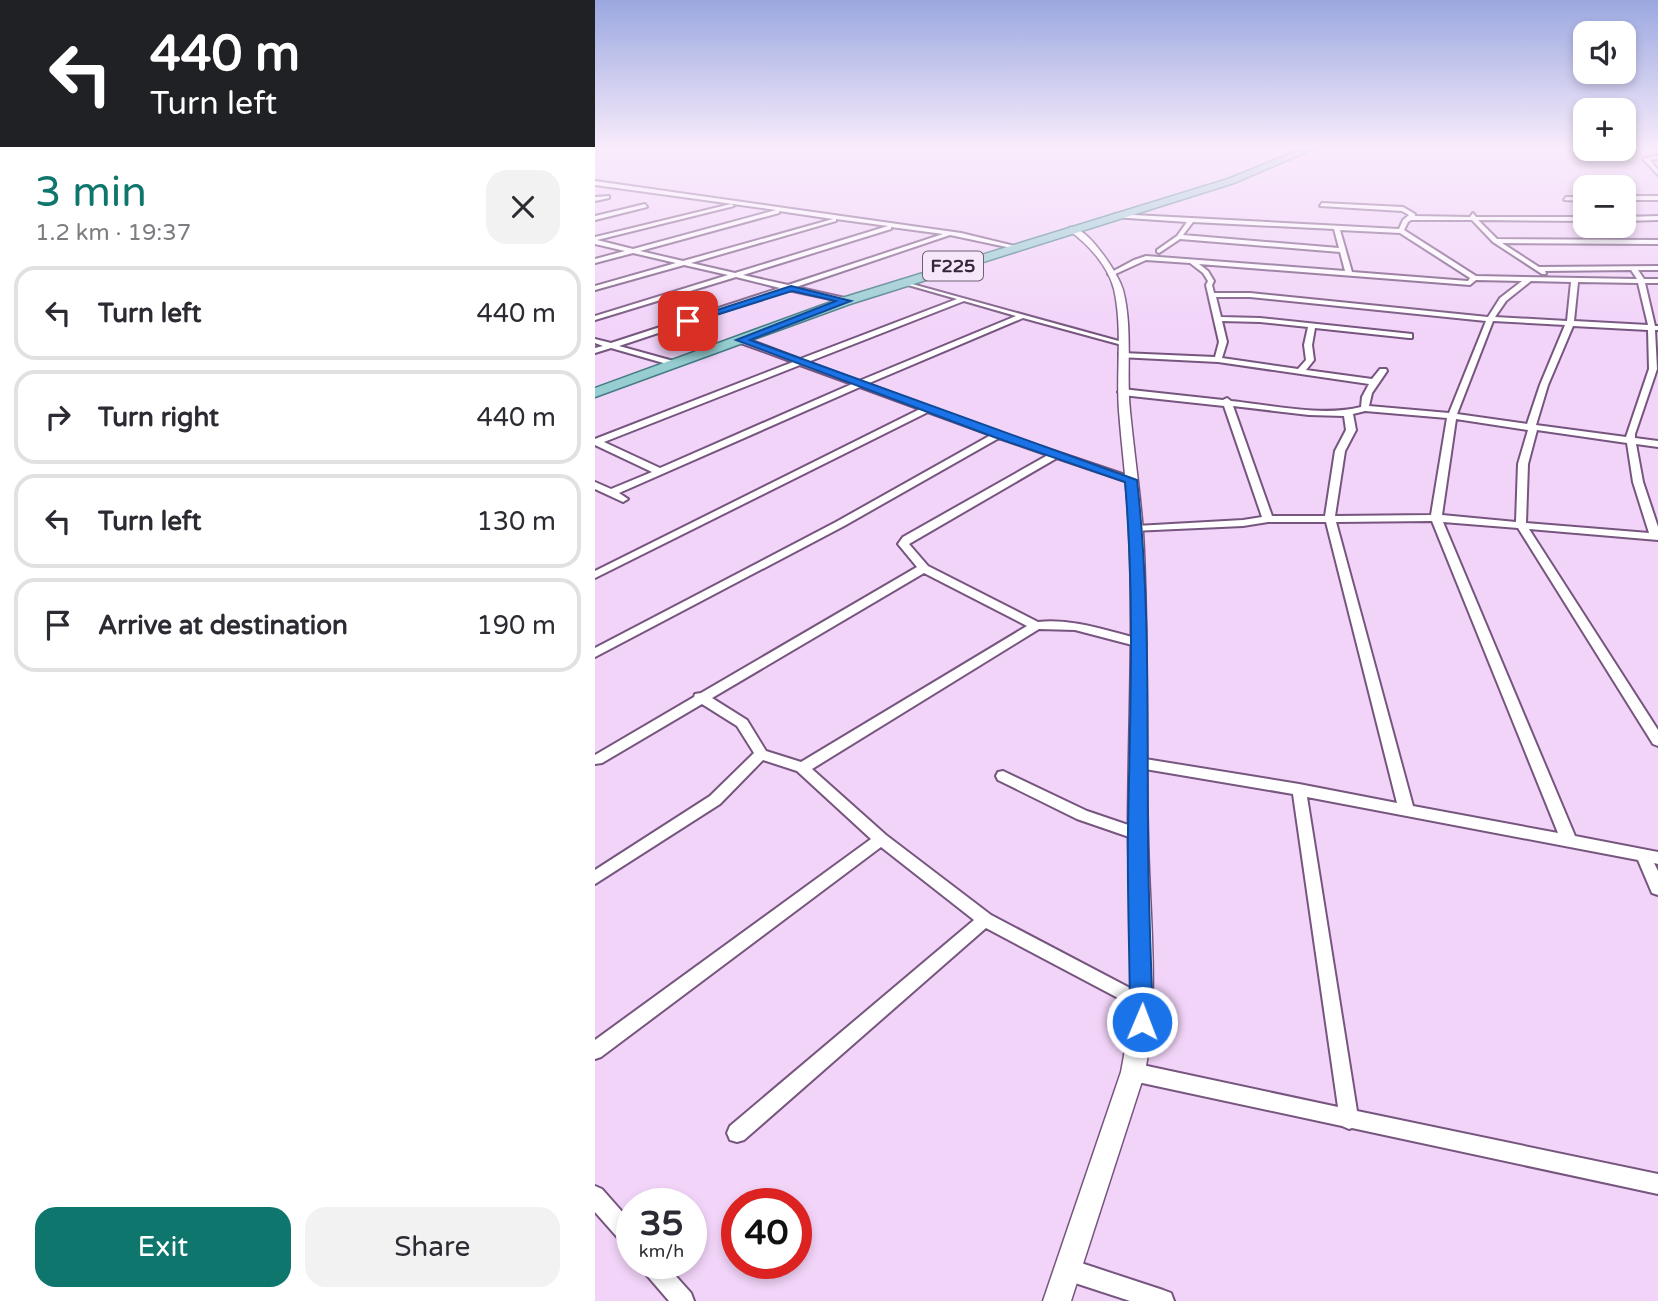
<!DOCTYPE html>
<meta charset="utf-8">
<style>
body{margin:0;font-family:"Varela Round",sans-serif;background:#f2f2f3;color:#2b2b33;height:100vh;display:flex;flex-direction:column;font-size:26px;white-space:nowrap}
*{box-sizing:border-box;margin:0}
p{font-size:23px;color:#7c7c81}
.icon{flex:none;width:38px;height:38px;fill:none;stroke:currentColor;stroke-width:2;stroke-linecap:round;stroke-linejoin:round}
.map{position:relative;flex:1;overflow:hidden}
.details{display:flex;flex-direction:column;background:#fff;width:595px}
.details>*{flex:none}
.top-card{background:#202124;color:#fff;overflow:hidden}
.fabs{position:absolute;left:978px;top:21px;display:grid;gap:14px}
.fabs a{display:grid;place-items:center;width:63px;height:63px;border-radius:14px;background:#fff;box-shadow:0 4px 10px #0003;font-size:35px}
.speed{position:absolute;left:21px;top:1188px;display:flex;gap:14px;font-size:35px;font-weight:700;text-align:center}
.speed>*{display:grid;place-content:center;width:91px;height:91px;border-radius:50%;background:#fff;box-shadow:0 4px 10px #0003;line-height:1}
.speed small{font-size:18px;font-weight:400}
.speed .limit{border:10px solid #d22;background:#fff;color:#111}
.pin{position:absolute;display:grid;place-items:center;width:60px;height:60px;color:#fff;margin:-30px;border-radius:14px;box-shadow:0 4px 10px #0006}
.me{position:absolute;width:77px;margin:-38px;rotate:1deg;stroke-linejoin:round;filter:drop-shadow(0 0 5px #0008)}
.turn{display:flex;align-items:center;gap:24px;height:147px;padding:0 35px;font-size:32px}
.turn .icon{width:91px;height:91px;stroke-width:2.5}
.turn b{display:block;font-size:49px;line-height:60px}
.round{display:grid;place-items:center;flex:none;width:74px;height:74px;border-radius:21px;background:#f2f2f3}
.headline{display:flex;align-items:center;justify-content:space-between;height:119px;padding:0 35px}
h1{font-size:42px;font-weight:600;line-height:52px;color:#0f766e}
.cta{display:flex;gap:14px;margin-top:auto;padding:14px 35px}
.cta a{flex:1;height:80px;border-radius:21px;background:#0f766e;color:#fff;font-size:28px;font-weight:600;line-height:80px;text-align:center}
.cta a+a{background:#f2f2f3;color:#2b2b33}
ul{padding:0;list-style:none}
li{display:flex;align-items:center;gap:21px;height:94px;margin:0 14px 10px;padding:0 21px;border:4px solid #e1e1e2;border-radius:21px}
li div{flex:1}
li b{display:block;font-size:26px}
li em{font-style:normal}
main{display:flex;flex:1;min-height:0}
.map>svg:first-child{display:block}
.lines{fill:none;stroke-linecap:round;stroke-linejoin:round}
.minor-casing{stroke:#76557e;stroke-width:4}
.tertiary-casing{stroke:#76557e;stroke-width:3}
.primary-casing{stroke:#457c86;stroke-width:3}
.minor{fill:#fff;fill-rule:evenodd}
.tertiary{fill:#fff;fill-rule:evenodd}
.primary{fill:#95cdd0;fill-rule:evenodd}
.route{fill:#1a73e8;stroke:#114b97;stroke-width:2}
.labels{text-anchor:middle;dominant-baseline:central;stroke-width:5;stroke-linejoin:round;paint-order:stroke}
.shield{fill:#f6e7fa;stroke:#6f6072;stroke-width:2}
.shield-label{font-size:18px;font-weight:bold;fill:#352638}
</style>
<main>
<section class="details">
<div class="top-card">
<div class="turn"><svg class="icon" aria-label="left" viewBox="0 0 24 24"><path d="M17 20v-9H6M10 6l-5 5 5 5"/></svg><div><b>440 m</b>Turn left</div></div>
</div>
<div class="headline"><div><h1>3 min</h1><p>1.2 km · 19:37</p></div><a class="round"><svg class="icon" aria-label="close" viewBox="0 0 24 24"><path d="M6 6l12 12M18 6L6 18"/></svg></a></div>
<ul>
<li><svg class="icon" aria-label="left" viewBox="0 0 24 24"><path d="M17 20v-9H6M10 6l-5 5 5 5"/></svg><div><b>Turn left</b></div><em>440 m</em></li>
<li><svg class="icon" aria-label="right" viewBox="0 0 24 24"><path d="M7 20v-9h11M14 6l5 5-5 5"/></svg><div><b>Turn right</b></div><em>440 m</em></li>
<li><svg class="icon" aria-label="left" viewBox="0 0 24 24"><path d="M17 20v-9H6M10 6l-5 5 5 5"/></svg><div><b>Turn left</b></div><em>130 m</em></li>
<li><svg class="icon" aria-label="arrive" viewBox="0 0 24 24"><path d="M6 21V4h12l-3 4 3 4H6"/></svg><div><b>Arrive at destination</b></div><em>190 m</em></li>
</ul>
<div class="cta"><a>Exit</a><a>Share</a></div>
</section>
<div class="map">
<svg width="1063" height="1301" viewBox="0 0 1063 1301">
<rect width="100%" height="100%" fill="#f2d4f9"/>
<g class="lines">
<!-- minor casing -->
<g class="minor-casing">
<path id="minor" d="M1063 155V159L1055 160 1063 170V175L1048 159Z
M0 181 366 233 424 247 421 249 355 235 201 287 254 299V303L193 290 24 346 82 362V366H79L16 348 0 353V348L8 346 0 343V339L16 343 185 288 141 277 0 320V316L133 275 89 265 0 290V286L81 263 38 253 0 263V259L30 251 0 244V237L136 204 139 206 2 240 38 249 181 210 0 185ZM184 211 238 219 88 261 45 251 184 213ZM241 219 293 226 140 273 96 263 241 221ZM296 227 348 234 193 285 148 275 296 229Z
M14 196V198L0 201V197Z
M1029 196H1063V200H1029Z
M971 197H990V201L969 200Z
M727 203 808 207 820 214V216L875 217 878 213 881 217H990V221L883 220 902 239 1063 240V244L907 243 944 267 1063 266V270H1043L1049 279H1063V283H1050L1060 326H1063V330H1060L1062 369 1040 434V438L1063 441V447L1041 444 1048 482 1063 527V540L934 529 1063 730V746L1058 744 923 528 848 522 980 836 1063 852V864L1059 863 1063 871V895L1057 893 1043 860 712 797 762 1111 1063 1174V1194L757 1128 754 1129 747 1126 538 1081 531 1078 529 1072 531 1066 538 1063 743 1107 698 794 544 768 539 766 537 763 539 760 544 758 704 784 802 803 731 522H673L648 526 537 531 536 529 537 527 541 526 648 520 667 517 629 406 527 395 523 392 527 389 628 400 632 398 636 401C675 405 728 417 766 407L767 397 774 384 623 362 524 357V353H527L620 357 624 342 611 285 613 281 608 273 595 263 551 260 516 276 513 274 539 260 551 256 750 271 745 252 585 239 564 253 562 252V250L582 236 592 222 518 217 520 214 804 229 808 220 814 215 807 211 725 206ZM816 220H877L898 242 947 274H951L950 271 1036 270 1042 279 881 276 809 230 813 222ZM598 222 739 229 744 248 588 235ZM745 230 805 233 875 278 873 281 757 272ZM604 264 875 285 881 280 927 281 905 298 893 317 655 293H619L617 285 619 281 613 271ZM936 281 976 282 972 321 900 317 911 301ZM983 282 1043 283 1053 325 979 321ZM621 297H655L891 321 854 413 774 406 777 393 792 371 791 369H785L777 379 711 370 719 360 717 345 720 328 814 338H817V334L665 318 626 317ZM627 321 665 322 713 327 709 345 711 360 703 369 627 358 632 342ZM898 321 970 325 945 385 932 424 862 414ZM978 326 1053 330 1054 369 1031 437 941 425 953 385ZM638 406 714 415 749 416 751 430 740 451 730 516H677ZM770 411 852 418 836 515 740 516 750 451 761 430 758 414ZM861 419 933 430 923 464 921 522 847 515ZM942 430 1032 443 1038 482 1054 533 931 523 933 464ZM837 521 963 833 818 806 741 522Z
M50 204 52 207 0 220V216Z
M1063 216V220L1029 221V217Z
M306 281 531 343 527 345 428 318 272 384 406 433 539 478V482H533L462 458 314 544 333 566 443 622C479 618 515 632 549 640L551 643 545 647 480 630 444 629 217 769 291 835 396 915 554 998 557 1003 554 1008 548 1011 542 1008 391 928 149 1140 142 1142 135 1140 132 1133 135 1126 379 920 286 847 6 1057 0 1059V1040L276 839 202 771 168 760 125 804 0 884V870L115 796 159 753 142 726 107 704 7 763 0 764V755L99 697 100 694 106 693 322 567 303 544 308 537 453 455 404 438 249 526 0 657V648L241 522 396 435 333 412 0 578V571L325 409 265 387 24 493 33 499 28 502 0 489V482L16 489 57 472 0 445V439L198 362 143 342V338H149L205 359 362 299 306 283ZM369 301 421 316 264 381 213 362ZM205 365 257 384 65 468 9 442ZM329 573 432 626 206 762 171 751 152 720 117 698Z
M408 771 492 811 548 830 550 834 548 838 543 840 482 819 403 780 401 776 403 772Z
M0 1186 7 1189 37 1223V1249L30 1246 0 1212Z
M474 1259 568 1290 576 1293 579 1301H535L474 1281 466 1278 463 1270 466 1262Z
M46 1264H70L96 1293 99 1301H74L49 1272Z"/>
</g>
<!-- tertiary casing -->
<g class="tertiary-casing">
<path id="tertiary" d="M475 227C493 227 523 273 528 290 538 328 531 372 535 411 539 452 545 492 548 532 554 633 550 734 553 834 554 914 565 993 550 1072L476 1301H448L526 1072C542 993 534 914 533 834 533 734 539 633 534 532 533 492 527 452 524 411 521 372 528 328 519 289 513 266 494 245 475 231Z"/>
</g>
<!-- primary casing -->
<g class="primary-casing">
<path id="primary" d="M712 147H723L639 183 255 304 0 397V388L247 298 633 179Z"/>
</g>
<!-- minor -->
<use href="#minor" class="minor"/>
<!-- tertiary -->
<use href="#tertiary" class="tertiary"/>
<!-- primary -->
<use href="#primary" class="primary"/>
</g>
<!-- sky -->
<linearGradient id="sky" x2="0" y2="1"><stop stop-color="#9ba8e0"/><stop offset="0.45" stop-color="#f9ecfc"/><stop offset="1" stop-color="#f9ecfc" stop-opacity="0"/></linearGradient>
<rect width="1063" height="329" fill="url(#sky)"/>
<!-- route -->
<path class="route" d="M196 286 256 301 155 340 542 480C555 596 552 713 553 831 553 894 556 958 558 1022L555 1029 547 1032 539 1029 535 1022C535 958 532 894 533 829 535 713 540 598 530 482L399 437 141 340 241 301 197 291 96 323 88 321Z"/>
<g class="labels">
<!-- shield labels -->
<rect class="shield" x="328" y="251.5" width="60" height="29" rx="5"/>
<g class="shield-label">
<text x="358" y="266">F225</text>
</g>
</g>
</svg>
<div class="fabs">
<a><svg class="icon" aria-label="sound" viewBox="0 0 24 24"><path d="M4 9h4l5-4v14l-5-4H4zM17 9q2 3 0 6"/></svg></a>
<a>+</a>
<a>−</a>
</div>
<div class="speed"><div>35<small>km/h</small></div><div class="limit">40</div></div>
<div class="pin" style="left:93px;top:321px;background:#d93025"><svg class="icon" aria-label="arrive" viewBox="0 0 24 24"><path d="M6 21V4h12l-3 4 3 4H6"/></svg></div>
<svg class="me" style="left:547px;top:1022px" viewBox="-20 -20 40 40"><circle r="17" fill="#1a73e8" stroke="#fff" stroke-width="3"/><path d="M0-11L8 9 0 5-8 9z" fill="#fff"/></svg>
</div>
</main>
